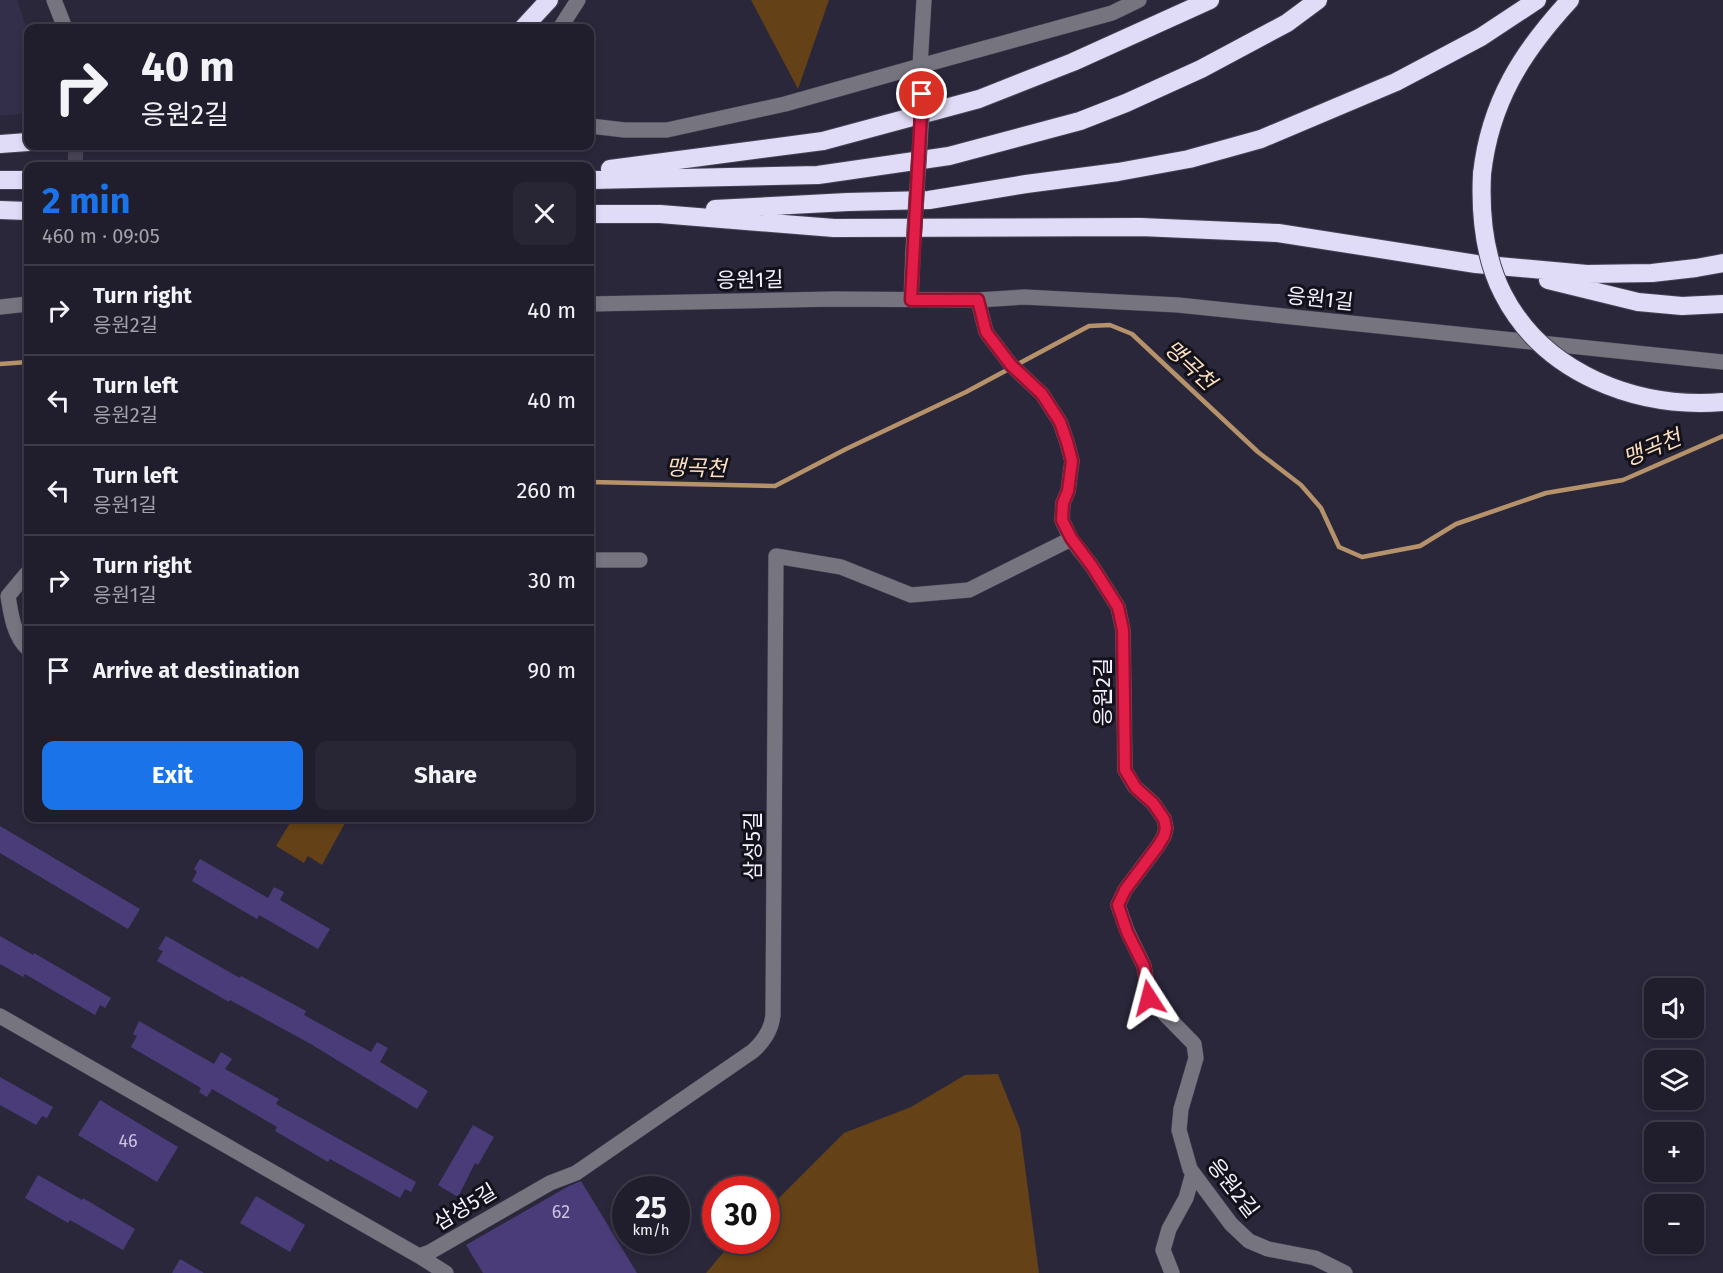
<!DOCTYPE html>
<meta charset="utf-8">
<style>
body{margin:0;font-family:"Fira Sans","Noto Sans KR",sans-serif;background:#282634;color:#f1f3f6;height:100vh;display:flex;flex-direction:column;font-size:22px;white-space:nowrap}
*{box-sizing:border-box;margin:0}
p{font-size:20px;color:#a2a2a9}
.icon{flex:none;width:33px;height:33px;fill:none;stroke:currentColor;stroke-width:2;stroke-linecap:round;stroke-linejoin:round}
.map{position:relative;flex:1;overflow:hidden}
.sheet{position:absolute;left:24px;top:162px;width:570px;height:660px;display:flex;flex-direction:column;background:#201d2c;border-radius:12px;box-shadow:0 3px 9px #0003,0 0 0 2px #3d3b48}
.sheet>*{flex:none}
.banner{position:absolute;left:24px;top:24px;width:570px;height:126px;border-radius:12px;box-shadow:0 3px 9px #0003,0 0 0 2px #3d3b48;background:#201d2c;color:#f1f3f6;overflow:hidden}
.fabs{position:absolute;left:1644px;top:978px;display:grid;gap:12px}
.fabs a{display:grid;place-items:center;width:60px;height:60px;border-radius:12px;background:#201d2c;box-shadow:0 3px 9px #0003,0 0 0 2px #3d3b48;font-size:30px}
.speed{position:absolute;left:612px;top:1176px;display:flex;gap:12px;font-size:30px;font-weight:700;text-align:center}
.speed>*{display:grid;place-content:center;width:78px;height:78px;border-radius:50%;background:#201d2c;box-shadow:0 3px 9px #0003,0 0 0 2px #3d3b48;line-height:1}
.speed small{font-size:15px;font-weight:400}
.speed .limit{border:9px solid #d22;background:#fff;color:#111}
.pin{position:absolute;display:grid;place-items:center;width:51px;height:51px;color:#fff;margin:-26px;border:3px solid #fff;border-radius:50%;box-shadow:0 2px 6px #0007}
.me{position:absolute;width:66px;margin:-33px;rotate:351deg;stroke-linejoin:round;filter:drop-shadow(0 0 4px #0008)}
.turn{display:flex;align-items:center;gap:21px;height:126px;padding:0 18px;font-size:27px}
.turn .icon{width:78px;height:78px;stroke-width:2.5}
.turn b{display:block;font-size:42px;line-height:51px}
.round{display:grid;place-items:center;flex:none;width:63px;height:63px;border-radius:12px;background:#282634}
.summary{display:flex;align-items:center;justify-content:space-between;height:102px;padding:0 18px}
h1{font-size:36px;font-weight:700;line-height:45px;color:#1a73e8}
.action{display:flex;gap:12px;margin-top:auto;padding:12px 18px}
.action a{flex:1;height:69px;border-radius:12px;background:#1a73e8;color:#fff;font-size:24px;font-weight:700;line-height:69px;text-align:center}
.action a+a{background:#282634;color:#f1f3f6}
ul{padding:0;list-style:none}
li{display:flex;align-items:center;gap:18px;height:90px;padding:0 18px;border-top:2px solid #3d3b48}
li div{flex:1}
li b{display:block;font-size:22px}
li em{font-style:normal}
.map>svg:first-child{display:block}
.built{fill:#332e49}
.green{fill:#644116}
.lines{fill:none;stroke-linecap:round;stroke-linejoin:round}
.stream{stroke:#b6926b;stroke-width:4.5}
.building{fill:#493c79}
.minor-tunnel{stroke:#494558;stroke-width:15;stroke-dasharray:15 8;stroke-linecap:butt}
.minor-casing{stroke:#474356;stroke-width:16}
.highway-casing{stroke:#474356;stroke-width:20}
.minor{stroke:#76757f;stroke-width:15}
.highway{stroke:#e0dcf7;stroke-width:18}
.minor-bridge-casing{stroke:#474356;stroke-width:16;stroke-linecap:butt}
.highway-bridge-casing{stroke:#474356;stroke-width:20;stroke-linecap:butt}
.minor-bridge{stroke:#76757f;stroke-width:15}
.highway-bridge{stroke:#e0dcf7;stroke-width:18}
.route-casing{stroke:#92132f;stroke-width:15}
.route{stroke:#e11d48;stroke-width:10}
.labels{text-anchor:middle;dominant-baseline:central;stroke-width:6;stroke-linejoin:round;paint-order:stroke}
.number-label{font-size:18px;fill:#c8c4de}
.street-label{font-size:21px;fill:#f3f1ff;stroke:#13121b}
.water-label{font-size:22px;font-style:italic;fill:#fbdebf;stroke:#13121b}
</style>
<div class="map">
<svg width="1723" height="1273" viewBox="0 0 1723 1273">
<rect width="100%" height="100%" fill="#2b273b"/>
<!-- built -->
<path class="built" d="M0 0H17L28 32V113L0 116Z"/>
<!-- green -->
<path class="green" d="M751 0H829L798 89Z
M293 818H337L345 823 322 865 308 856 304 863 276 846Z
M998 1074 1020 1129 1039 1273H706L733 1241 766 1240 767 1210 844 1133 911 1107 965 1075Z"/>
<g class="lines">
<!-- stream -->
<path class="stream" d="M0 364 28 362
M590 482 775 486 846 449 966 392 1089 326 1110 325 1132 334 1258 452 1301 485 1321 508 1339 547 1362 557 1420 546 1456 524 1546 493 1623 480 1723 436"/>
</g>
<!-- building -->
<path class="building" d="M0 826 140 909 128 929 0 853Z
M200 859 268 898 274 887 284 892 280 900 330 929 318 949 259 915 257 919 192 881 197 872 194 869Z
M0 936 33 955 34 953 111 998 105 1008 100 1005 95 1015 25 974 23 977 0 964Z
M166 936 240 978 241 976 306 1011 304 1015 371 1052 377 1042 388 1048 380 1062 428 1091 417 1109 309 1043 230 1000 229 1002 157 961 163 951 158 949Z
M139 1021 214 1064 221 1052 232 1059 225 1069 279 1099 276 1104 416 1182 411 1192 405 1189 400 1198 330 1159 328 1162 275 1131 277 1127 212 1089 207 1097 199 1092 201 1088 131 1047 137 1036 133 1034Z
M0 1077 53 1107 47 1118 42 1116 36 1125 0 1105Z
M100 1100 178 1147 157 1182 78 1135Z
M473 1125 494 1137 478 1165 475 1163 458 1197 438 1185Z
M38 1175 82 1200 83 1198 135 1229 123 1250 70 1220 68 1223 25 1198Z
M581 1181 637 1273H483L466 1245 567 1187Z
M256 1196 305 1225 290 1252 240 1223Z
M180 1259 204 1273H172Z"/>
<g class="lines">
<!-- minor-tunnel -->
<path class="minor-tunnel" d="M75 166 76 146"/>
<!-- minor casing -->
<g class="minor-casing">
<path id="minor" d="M54 0 65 28
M560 28 578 0
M923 94V79L920 66 1112 13 1139 0
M590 126 625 130H667L785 104 920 66 924 0
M911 300 913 252
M978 300 986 332 1011 365 1042 394 1060 422 1067 442 1072 461 1068 491 1063 503 1062 520 1071 539 1092 566 1118 607 1123 630 1125 770 1135 787 1153 803 1164 819 1166 828 1164 836 1158 846 1125 890 1118 905 1127 931 1144 966 1149 998 1194 1044 1196 1058 1181 1109 1179 1130 1190 1169 1231 1224 1249 1241 1268 1249 1315 1258 1345 1273
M590 304 834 299 978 300 1024 297 1178 305 1723 362
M0 307 28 304
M590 560H640
M28 572 8 596C11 615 14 636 28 649
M0 1016 419 1256 430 1252 550 1183 576 1173 753 1051C764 1041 772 1029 773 1014L776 556 841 567 911 595 969 590 1071 539
M419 1256 446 1273
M1172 1273 1163 1250 1169 1229 1186 1198 1193 1173"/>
</g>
<!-- highway casing -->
<g class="highway-casing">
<path id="highway" d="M523 28 549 0
M0 144 28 142
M610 169 823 141 979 99 1073 62 1210 0
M1482 174C1490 102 1522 52 1570 0
M0 180H28
M590 180 818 175 949 156 1080 121 1126 103 1201 69 1287 23 1318 0
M715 209 848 202 929 200 1026 184 1118 172 1189 159 1261 139 1396 82 1481 37 1537 0
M0 210 28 211
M590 214H660L834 228 1141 227 1278 233 1476 264 1587 274 1652 273 1696 268 1723 263
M1548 280 1638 302 1682 306 1723 304"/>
</g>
<!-- minor -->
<use href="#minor" class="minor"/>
<!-- highway -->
<use href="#highway" class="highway"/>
<!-- minor-bridge casing -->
<g class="minor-bridge-casing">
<path id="minor-bridge" d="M913 252 923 94"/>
</g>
<!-- highway-bridge casing -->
<g class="highway-bridge-casing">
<path id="highway-bridge" d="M1482 174C1480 215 1484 257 1503 294 1544 374 1637 409 1723 402"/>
</g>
<!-- minor-bridge -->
<use href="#minor-bridge" class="minor-bridge"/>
<!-- highway-bridge -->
<use href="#highway-bridge" class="highway-bridge"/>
</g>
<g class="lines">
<!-- route casing -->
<g class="route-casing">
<path id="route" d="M922 94 911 300H978L986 332 1011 365 1042 394 1060 422 1067 442 1072 461 1068 491 1063 503 1062 520 1071 538 1092 566 1118 607 1123 630 1125 770 1136 788 1153 803 1164 819 1166 828 1164 836 1158 846 1125 890 1118 905 1127 932 1144 966 1149 998"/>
</g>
<!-- route -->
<use href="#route" class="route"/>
</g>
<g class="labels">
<!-- number labels -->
<g class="number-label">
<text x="128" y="1141">46</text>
<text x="561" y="1212">62</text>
</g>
<!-- street labels -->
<g class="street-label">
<text transform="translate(750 280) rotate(-1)">응원1길</text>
<text transform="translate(1320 299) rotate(6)">응원1길</text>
<text transform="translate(1103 692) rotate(-90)">응원2길</text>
<text transform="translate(753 846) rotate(-90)">삼성5길</text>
<text transform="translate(1233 1188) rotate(52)">응원2길</text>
<text transform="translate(465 1207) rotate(-31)">삼성5길</text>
</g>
<!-- water labels -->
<g class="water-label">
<text transform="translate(1190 365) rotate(43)">맹곡천</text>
<text transform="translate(1652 448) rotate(-23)">맹곡천</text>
<text transform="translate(696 468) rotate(1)">맹곡천</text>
</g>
</g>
</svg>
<div class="fabs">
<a><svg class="icon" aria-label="sound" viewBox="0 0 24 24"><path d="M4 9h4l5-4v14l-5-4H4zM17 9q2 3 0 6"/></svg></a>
<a><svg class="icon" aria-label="layers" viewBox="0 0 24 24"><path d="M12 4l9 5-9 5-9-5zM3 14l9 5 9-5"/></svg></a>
<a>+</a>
<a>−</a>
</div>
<div class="speed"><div>25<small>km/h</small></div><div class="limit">30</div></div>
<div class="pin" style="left:922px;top:94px;background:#d93025"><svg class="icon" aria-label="arrive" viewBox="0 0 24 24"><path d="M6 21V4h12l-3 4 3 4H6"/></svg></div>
<svg class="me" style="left:1149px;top:998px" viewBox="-20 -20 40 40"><path d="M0-17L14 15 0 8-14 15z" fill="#e11d48" stroke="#fff" stroke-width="4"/></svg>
<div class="banner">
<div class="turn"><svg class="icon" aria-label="right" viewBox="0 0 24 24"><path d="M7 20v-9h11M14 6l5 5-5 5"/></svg><div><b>40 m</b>응원2길</div></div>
</div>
<section class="sheet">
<div class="summary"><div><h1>2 min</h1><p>460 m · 09:05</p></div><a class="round"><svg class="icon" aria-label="close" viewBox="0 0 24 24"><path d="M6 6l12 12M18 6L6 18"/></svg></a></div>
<ul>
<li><svg class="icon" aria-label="right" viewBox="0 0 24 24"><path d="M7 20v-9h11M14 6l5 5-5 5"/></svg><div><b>Turn right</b><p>응원2길</p></div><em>40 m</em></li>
<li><svg class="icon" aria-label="left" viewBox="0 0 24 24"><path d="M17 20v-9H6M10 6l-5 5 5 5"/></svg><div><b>Turn left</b><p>응원2길</p></div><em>40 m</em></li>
<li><svg class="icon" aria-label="left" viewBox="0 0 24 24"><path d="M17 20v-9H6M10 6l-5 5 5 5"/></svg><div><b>Turn left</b><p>응원1길</p></div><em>260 m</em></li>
<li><svg class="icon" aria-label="right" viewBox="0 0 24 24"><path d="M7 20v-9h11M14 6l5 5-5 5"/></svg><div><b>Turn right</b><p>응원1길</p></div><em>30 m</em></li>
<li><svg class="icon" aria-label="arrive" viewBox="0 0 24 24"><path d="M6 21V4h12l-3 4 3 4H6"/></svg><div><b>Arrive at destination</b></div><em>90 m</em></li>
</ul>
<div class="action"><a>Exit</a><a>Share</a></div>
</section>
</div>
